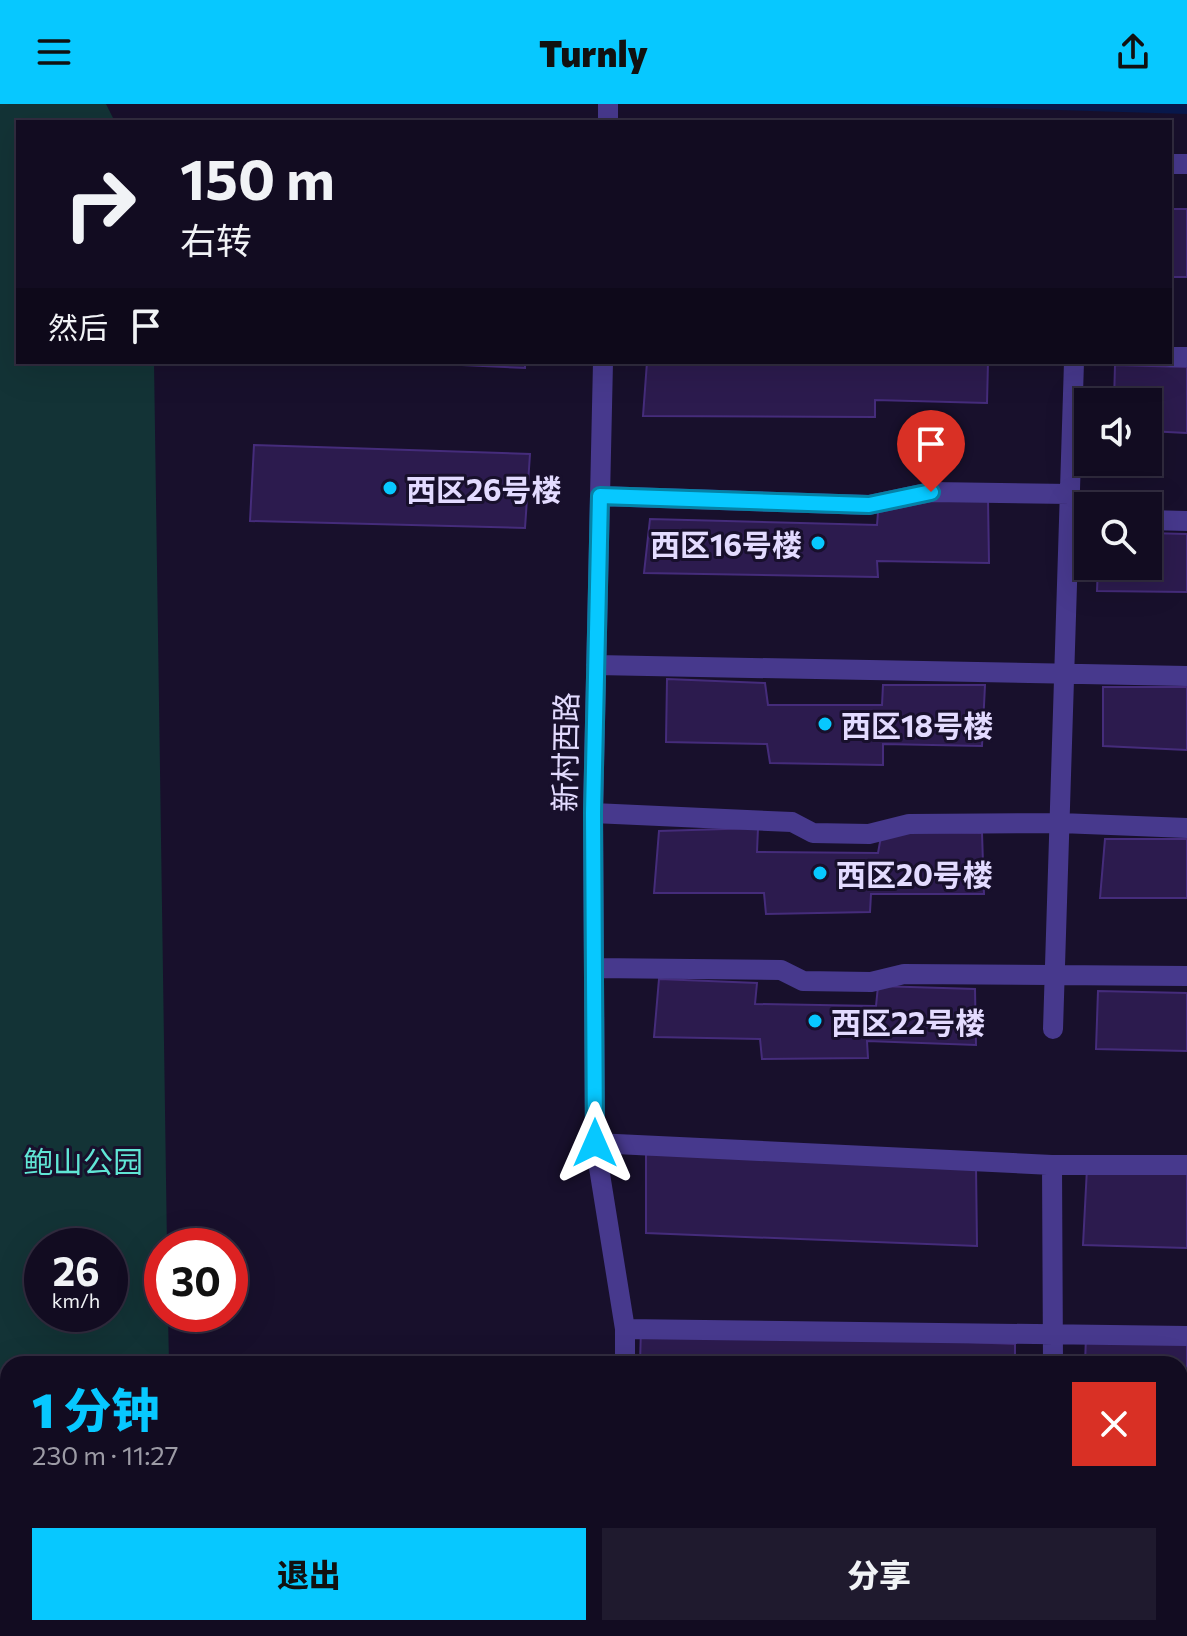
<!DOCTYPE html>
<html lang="zh">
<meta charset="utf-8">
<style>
body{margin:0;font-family:Commissioner,"Noto Sans SC",sans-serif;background:#1f1a2e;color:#f1f3f6;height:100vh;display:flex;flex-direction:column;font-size:30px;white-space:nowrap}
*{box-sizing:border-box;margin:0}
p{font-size:26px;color:#9c9ba5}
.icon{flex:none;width:44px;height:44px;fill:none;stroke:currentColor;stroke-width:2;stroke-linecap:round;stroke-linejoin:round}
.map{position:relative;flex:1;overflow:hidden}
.sheet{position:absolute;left:0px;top:1252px;width:1188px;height:280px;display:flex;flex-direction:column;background:#120c21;border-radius:24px 24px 0 0;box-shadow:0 8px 32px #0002,0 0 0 2px #312c3f}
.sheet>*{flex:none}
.banner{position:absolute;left:16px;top:16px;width:1156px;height:244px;border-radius:0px;box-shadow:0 8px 32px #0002,0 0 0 2px #312c3f;background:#120c21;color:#f1f3f6;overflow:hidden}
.fabs{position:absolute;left:1074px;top:284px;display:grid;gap:16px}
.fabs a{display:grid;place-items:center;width:88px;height:88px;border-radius:0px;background:#120c21;box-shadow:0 8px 32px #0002,0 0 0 2px #312c3f;font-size:40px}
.speed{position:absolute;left:24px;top:1124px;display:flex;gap:16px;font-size:40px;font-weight:700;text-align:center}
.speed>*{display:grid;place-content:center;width:104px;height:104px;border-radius:50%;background:#120c21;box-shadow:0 8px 32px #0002,0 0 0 2px #312c3f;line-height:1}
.speed small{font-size:20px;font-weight:400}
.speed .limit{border:12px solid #d22;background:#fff;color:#111}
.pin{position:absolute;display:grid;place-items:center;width:68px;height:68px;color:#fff;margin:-82px -34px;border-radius:50% 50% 50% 0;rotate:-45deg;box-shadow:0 0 8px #0007}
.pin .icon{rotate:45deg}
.me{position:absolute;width:88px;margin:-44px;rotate:0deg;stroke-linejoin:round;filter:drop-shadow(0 0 6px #0008)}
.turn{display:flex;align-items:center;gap:28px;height:168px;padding:0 32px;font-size:36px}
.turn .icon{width:104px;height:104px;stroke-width:2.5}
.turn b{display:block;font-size:56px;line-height:68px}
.then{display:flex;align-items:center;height:76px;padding:0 32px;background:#0003;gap:16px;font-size:30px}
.round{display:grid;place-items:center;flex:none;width:84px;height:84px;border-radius:0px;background:#1f1a2e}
.head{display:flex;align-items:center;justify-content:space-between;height:136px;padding:0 32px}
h1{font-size:48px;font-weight:800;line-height:60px;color:#07c8ff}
.button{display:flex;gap:16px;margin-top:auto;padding:16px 32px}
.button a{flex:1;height:92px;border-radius:0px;background:#07c8ff;color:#111;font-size:32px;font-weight:800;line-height:92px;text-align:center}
.button a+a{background:#1f1a2e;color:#f1f3f6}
header{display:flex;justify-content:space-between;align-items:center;height:104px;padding:0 32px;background:#07c8ff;color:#111;font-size:36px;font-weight:800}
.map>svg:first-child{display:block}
.green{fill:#133336;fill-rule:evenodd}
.water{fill:#09194c}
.building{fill:#2c1b4e;stroke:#452c7b;stroke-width:2}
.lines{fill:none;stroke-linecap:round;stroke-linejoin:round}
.minor{stroke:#47398d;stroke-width:20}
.tertiary{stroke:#47398d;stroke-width:20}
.route-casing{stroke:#0582a6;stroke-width:20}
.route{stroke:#07c8ff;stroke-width:14}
.poi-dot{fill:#07c8ff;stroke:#18102c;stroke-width:3}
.labels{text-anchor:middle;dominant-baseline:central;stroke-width:6;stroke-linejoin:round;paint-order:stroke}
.poi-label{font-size:30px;font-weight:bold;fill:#e3dbff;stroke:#18102c;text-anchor:start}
.street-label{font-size:30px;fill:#e3dbff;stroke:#18102c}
.park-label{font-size:30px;fill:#60e6d5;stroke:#18102c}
</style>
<header><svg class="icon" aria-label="menu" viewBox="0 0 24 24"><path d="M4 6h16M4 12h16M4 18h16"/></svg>Turnly<svg class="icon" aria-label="share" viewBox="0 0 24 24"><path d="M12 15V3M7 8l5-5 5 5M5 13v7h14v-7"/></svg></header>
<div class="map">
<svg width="1187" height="1532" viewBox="0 0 1187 1532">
<rect width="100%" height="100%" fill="#18102c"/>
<!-- green -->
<path class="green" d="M0 0H106L115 18H18V258H154L167 1142H162V1210H168L169 1260H8V1496L0 1495ZM42 1142H110V1210H42Z"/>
<!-- water -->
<path class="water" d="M859 0H1187V10Z"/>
<!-- building -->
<path class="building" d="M1170 105H1187V173H1170Z
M397 258H525V264Z
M647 258 874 261V258H988L987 299 875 296V313L643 312Z
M1115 261 1187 263V329L1148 327V298H1114Z
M254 341 530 350 525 424 250 417Z
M988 395 989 459 877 457 878 473 644 469 650 415 877 421 879 396Z
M1148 429 1187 430V488L1097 487 1098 462H1148Z
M667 575 765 579 768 601H882L883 581H985L982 642 883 640V661L770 659 767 640 666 638Z
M1103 583H1187V646L1103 642Z
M758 724 757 748 878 749 882 727 982 729 984 790H871L870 808 766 810 764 789H654L659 727Z
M1105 735H1187V794H1100Z
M659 875 757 879 755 900 876 902 878 882 975 885 976 941 867 937 868 954 762 955 760 935 654 933Z
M1098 887 1187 889V947L1096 945Z
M646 1050 976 1062 977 1142 646 1129Z
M1087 1064 1187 1067V1144L1083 1141Z
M641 1224 1015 1240V1260H640Z
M1086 1232 1187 1235V1321H1180V1260H1085Z
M1180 1397H1187V1476H1180Z"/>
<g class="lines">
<!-- minor -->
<path class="minor" d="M1170 253H1187
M603 258 593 709 595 1039 625 1225V1260
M600 392 869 401 931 388 1070 390
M1148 416 1187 417
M596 561 1187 572
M593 709 792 718 813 729 869 730 909 720 1060 719 1187 724
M594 864 781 866 803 877 871 878 904 870 1187 872
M1053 925 1074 258
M595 1039 1052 1061H1187
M1052 1061 1053 1260
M625 1225 1187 1232
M1180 1384H1187
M1053 1531 1091 1532
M620 1532 621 1524"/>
<!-- tertiary -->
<path class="tertiary" d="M608 18V0
M1170 60H1187"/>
</g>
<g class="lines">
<!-- route casing -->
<g class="route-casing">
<path id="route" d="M595 1039 593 709 600 392 869 401 931 388"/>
</g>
<!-- route -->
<use href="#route" class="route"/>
</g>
<!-- markers -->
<g class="poi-dot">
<circle cx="390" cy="384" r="8"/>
<circle cx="818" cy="439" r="8"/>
<circle cx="825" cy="620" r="8"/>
<circle cx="820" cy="769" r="8"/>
<circle cx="815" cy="917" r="8"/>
</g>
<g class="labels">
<!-- poi labels -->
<g class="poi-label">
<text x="406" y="384">西区26号楼</text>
<text x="802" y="439" text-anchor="end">西区16号楼</text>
<text x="841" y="620">西区18号楼</text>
<text x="836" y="769">西区20号楼</text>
<text x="831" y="917">西区22号楼</text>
</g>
<!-- street labels -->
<g class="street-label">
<text transform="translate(564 648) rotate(-89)">新村西路</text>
</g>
<!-- park labels -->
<g class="park-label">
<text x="83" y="1056">鲍山公园</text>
</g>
</g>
</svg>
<div class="fabs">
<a><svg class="icon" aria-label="sound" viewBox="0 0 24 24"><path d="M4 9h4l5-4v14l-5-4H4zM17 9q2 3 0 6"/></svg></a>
<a><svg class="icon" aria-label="search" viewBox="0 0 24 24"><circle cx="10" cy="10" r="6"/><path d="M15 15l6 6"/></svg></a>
</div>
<div class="speed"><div>26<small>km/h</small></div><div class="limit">30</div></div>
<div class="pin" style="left:931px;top:388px;background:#d93025"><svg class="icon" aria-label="arrive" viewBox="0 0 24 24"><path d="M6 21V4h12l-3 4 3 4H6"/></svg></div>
<svg class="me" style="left:595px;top:1039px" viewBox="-20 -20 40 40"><path d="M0-17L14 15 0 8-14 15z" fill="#07c8ff" stroke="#fff" stroke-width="4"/></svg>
<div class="banner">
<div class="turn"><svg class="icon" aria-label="right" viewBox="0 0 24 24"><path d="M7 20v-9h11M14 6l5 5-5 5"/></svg><div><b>150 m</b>右转</div></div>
<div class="then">然后<svg class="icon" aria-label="arrive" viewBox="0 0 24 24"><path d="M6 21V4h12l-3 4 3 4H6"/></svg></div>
</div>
<section class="sheet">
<div class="head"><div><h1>1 分钟</h1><p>230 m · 11:27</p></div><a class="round" style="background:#d93025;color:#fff"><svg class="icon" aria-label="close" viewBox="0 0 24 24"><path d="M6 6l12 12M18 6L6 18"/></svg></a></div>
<div class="button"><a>退出</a><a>分享</a></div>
</section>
</div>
